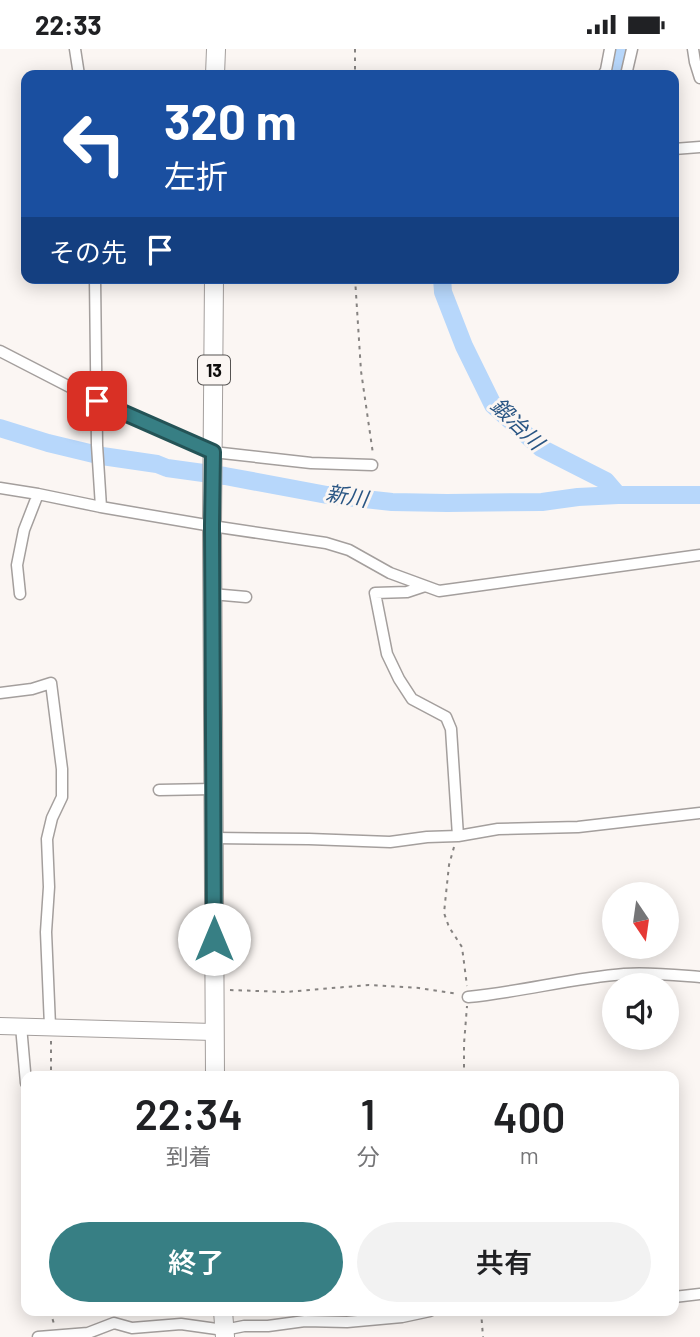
<!DOCTYPE html>
<html lang="ja">
<meta charset="utf-8">
<style>
body{margin:0;font-family:Barlow,"Noto Sans JP",sans-serif;background:#f2f2f2;color:#202124;height:100vh;display:flex;flex-direction:column;font-size:26px;white-space:nowrap}
*{box-sizing:border-box;margin:0}
p{font-size:23px;color:#757577}
.icon{flex:none;width:38px;height:38px;fill:none;stroke:currentColor;stroke-width:2;stroke-linecap:round;stroke-linejoin:round}
.map{position:relative;flex:1;overflow:hidden}
.side{position:absolute;left:21px;top:1022px;width:658px;height:245px;display:flex;flex-direction:column;background:#fff;border-radius:14px;box-shadow:0 4px 18px #0003}
.side>*{flex:none}
.top-card{position:absolute;left:21px;top:21px;width:658px;height:214px;border-radius:14px;box-shadow:0 4px 18px #0003;background:#1a4fa0;color:#fff;overflow:hidden}
.needle{width:46px;rotate:167deg}
.buttons{position:absolute;left:602px;top:833px;display:grid;gap:14px}
.buttons a{display:grid;place-items:center;width:77px;height:77px;border-radius:50%;background:#fff;box-shadow:0 4px 18px #0003;font-size:35px}
.pin{position:absolute;display:grid;place-items:center;width:60px;height:60px;color:#fff;margin:-30px;border-radius:14px;box-shadow:0 4px 10px #0006}
.me{position:absolute;width:77px;margin:-38px;rotate:0deg;stroke-linejoin:round;filter:drop-shadow(0 0 5px #0008)}
.turn{display:flex;align-items:center;gap:24px;height:147px;padding:0 28px;font-size:32px}
.turn .icon{width:91px;height:91px;stroke-width:2.5}
.turn b{display:block;font-size:49px;line-height:60px}
.then{display:flex;align-items:center;height:66px;padding:0 28px;background:#0003;gap:14px;font-size:26px}
.eta{display:flex;justify-content:space-evenly;align-items:center;height:119px;text-align:center}
.eta b{font-size:42px;font-weight:600;line-height:49px}
.primary-button{display:flex;gap:14px;margin-top:auto;padding:14px 28px}
.primary-button a{flex:1;height:80px;border-radius:42px;background:#377f84;color:#fff;font-size:28px;font-weight:600;line-height:80px;text-align:center}
.primary-button a+a{background:#f2f2f2;color:#202124}
.status{display:flex;justify-content:space-between;align-items:center;height:49px;padding:0 35px;background:#fff;direction:ltr}
.status svg{height:19px;fill:currentColor}
.map>svg:first-child{display:block}
.lines{fill:none;stroke-linecap:round;stroke-linejoin:round}
.river{stroke:#b7d7fb;stroke-width:18}
.street-casing{stroke:#a49f9d;stroke-width:13}
.secondary-casing{stroke:#a49f9d;stroke-width:18}
.primary-casing{stroke:#a49f9d;stroke-width:20}
.path{stroke:#868381;stroke-width:2;stroke-dasharray:3.5 5;stroke-linecap:butt}
.street{stroke:#fff;stroke-width:10}
.secondary{stroke:#fff;stroke-width:16}
.primary{stroke:#fff;stroke-width:18}
.route-casing{stroke:#245356;stroke-width:18}
.route{stroke:#377f84;stroke-width:12}
.labels{text-anchor:middle;dominant-baseline:central;stroke-width:6;stroke-linejoin:round;paint-order:stroke}
.shield{fill:#fbf6f3;stroke:#555351;stroke-width:2}
.shield-label{font-size:18px;font-weight:bold;fill:#0e0d0c}
.water-label{font-size:21px;font-style:italic;fill:#295583;stroke:#fbf6f3}
</style>
<div class="status"><b>22:33</b><svg viewBox="0 0 49 12"><path d="M0 12V9h3v3zM5 12V6h3v6zM10 12V3h3v9zM15 12V0h3v12zM26 1h20v11H26zM47 4h2v5h-2z"/></svg></div>
<div class="map">
<svg width="700" height="1288" viewBox="0 0 700 1288">
<rect width="100%" height="100%" fill="#fbf6f3"/>
<g class="lines">
<!-- river -->
<path class="river" d="M614 26 622 0
M442 229 443 243 464 297 493 356 541 399 606 432 618 446
M0 379 48 394 102 407 157 415 167 419 225 427 327 446 392 453 447 454 542 453 578 448 618 446H700"/>
<!-- street casing -->
<g class="street-casing">
<path id="street" d="M75 0 79 26
M693 0 695 13 700 29
M603 26 606 21 610 0
M626 26 632 0
M674 100 700 98
M95 229 97 396 101 458
M0 302 97 352 213 403 311 414 372 416
M0 439 38 445 101 458 212 477 326 494 349 501 390 524 439 542 700 506
M425 537 407 543 375 544 387 605 399 630 412 650 446 668 451 680 458 787
M20 545 17 516 24 481 38 445
M212 545 246 548
M0 644 32 640 51 634 62 720V748L52 769 47 790 49 838 46 883 50 977
M159 741 213 740
M214 789 309 790 390 793 427 788 458 787 498 780 578 778 700 764
M468 948C521 943 572 929 624 925 649 923 675 926 700 928
M21 977 26 1034
M674 1248 700 1245
M38 1288 88 1284 114 1274 132 1279 181 1275 224 1281 244 1277H268L305 1272 347 1273 402 1268 430 1262"/>
</g>
<!-- secondary casing -->
<g class="secondary-casing">
<path id="secondary" d="M0 977 213 983"/>
</g>
<!-- primary casing -->
<g class="primary-casing">
<path id="primary" d="M215 26 216 0
M214 229 212 477 215 1027
M223 1262 225 1288"/>
</g>
<!-- path -->
<path class="path" d="M355 0V26
M355 229 361 322 373 405
M454 798 449 816 444 864 449 878 462 898 467 937
M230 941 285 943 369 936 419 939 458 945
M51 992V1027
M464 1027V995L467 957
M50 1262 55 1278
M481 1262 483 1288"/>
<!-- street -->
<use href="#street" class="street"/>
<!-- secondary -->
<use href="#secondary" class="secondary"/>
<!-- primary -->
<use href="#primary" class="primary"/>
</g>
<g class="lines">
<!-- route casing -->
<g class="route-casing">
<path id="route" d="M97 352 213 403 212 477 214 890"/>
</g>
<!-- route -->
<use href="#route" class="route"/>
</g>
<g class="labels">
<!-- shield labels -->
<rect class="shield" x="198" y="306.5" width="32" height="29" rx="5"/>
<g class="shield-label">
<text x="214" y="321">13</text>
</g>
<!-- water labels -->
<g class="water-label">
<text transform="translate(518 374) rotate(44)">鍛冶川</text>
<text transform="translate(347 446) rotate(9)">新川</text>
</g>
</g>
</svg>
<div class="buttons">
<a><svg class="needle" viewBox="-14 -14 28 28"><path d="M0-13l5 13h-10z" fill="#e53935"/><path d="M0 13l5-13h-10z" fill="#757577"/></svg></a>
<a><svg class="icon" aria-label="sound" viewBox="0 0 24 24"><path d="M4 9h4l5-4v14l-5-4H4zM17 9q2 3 0 6"/></svg></a>
</div>
<div class="pin" style="left:97px;top:352px;background:#d93025"><svg class="icon" aria-label="arrive" viewBox="0 0 24 24"><path d="M6 21V4h12l-3 4 3 4H6"/></svg></div>
<svg class="me" style="left:214px;top:890px" viewBox="-20 -20 40 40"><circle r="19" fill="#fff"/><path d="M0-13L10 11 0 6-10 11z" fill="#377f84"/></svg>
<div class="top-card">
<div class="turn"><svg class="icon" aria-label="left" viewBox="0 0 24 24"><path d="M17 20v-9H6M10 6l-5 5 5 5"/></svg><div><b>320 m</b>左折</div></div>
<div class="then">その先<svg class="icon" aria-label="arrive" viewBox="0 0 24 24"><path d="M6 21V4h12l-3 4 3 4H6"/></svg></div>
</div>
<section class="side">
<div class="eta">
<div><b>22:34</b><p>到着</p></div>
<div><b>1</b><p>分</p></div>
<div><b>400</b><p>m</p></div>
</div>
<div class="primary-button"><a>終了</a><a>共有</a></div>
</section>
</div>
